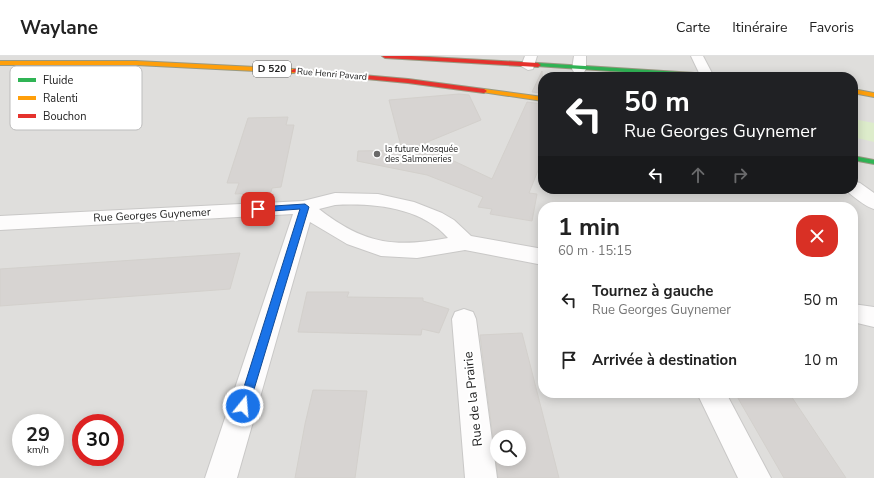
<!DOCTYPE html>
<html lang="fr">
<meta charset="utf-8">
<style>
body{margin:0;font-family:"Nunito Sans",sans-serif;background:#f2f2f2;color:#222;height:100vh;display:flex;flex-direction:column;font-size:15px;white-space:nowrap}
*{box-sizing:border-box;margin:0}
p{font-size:13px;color:#767676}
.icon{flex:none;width:22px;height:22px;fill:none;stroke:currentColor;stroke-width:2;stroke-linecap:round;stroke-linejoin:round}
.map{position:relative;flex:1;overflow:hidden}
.sheet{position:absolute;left:538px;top:146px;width:320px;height:196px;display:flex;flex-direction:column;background:#fff;border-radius:16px;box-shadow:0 2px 10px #0003}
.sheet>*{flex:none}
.guide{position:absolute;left:538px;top:16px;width:320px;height:122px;border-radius:16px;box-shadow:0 2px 10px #0003;background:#202124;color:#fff;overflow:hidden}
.fabs{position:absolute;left:490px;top:374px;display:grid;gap:8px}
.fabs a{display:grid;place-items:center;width:36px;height:36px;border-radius:50%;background:#fff;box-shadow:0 2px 10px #0003;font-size:20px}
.speed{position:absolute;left:12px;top:358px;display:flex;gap:8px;font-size:20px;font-weight:700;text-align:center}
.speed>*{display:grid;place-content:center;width:52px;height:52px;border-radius:50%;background:#fff;box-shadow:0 2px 10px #0003;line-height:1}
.speed small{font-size:10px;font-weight:400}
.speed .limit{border:6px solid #d22;background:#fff;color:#111}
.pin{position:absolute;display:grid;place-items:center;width:34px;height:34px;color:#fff;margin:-17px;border-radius:8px;box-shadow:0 2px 6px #0006}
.me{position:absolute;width:44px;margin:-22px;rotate:17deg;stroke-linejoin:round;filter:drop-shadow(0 0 3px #0008)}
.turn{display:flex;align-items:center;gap:14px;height:84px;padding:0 20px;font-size:18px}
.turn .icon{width:52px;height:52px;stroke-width:2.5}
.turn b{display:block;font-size:28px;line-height:34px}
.lanes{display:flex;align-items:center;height:38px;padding:0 20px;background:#0003;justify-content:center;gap:20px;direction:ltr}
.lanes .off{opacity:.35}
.round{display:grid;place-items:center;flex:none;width:42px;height:42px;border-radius:16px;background:#f2f2f2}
.headline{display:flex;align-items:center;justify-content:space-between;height:68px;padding:0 20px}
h1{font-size:24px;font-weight:700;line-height:30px}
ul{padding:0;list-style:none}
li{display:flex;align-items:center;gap:12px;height:60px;padding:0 20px}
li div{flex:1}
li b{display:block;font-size:15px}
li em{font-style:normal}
header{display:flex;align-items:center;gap:24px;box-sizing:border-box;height:56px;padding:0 20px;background:#fff;border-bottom:1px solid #e0e0e0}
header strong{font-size:19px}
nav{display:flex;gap:22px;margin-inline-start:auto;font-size:14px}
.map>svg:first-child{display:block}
.residential{fill:#dfdedc;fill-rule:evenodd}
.grass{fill:#ddeccb}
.building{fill:#d7d4d2;stroke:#d3d0cc;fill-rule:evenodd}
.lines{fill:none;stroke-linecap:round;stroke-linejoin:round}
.street-casing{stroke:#c9c8c7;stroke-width:2}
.fast-casing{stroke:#999a82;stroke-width:2}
.slow-casing{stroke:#999a82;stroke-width:2}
.jam-casing{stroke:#999a82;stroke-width:2}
.street{fill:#fdfcfc;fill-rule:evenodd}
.fast{fill:#30b455;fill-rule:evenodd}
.slow{fill:#ff9f0a;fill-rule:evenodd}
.jam{fill:#e5322d;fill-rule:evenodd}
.route{fill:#1a73e8;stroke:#114b97}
.poi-dot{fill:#6a6968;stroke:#fff;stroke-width:1.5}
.labels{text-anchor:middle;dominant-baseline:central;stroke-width:4;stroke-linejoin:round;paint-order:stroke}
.far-street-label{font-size:9px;fill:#222;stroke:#fff}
.far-poi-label{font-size:9px;fill:#222;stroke:#fff;text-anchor:start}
.shield{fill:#fff;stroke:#646464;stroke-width:1}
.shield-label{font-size:10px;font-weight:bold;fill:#222}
.street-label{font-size:11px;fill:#222;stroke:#fff}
.near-street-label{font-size:13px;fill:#222;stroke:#fff}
.key{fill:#fff;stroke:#bdbdbd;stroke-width:1}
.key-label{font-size:11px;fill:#222}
</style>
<header>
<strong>Waylane</strong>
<nav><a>Carte</a><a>Itinéraire</a><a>Favoris</a></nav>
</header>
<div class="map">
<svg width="874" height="422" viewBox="0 0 874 422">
<rect width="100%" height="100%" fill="#f0eeeb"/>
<!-- residential -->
<path class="residential" d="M0 0H874V422H0ZM543 21H853V133H543ZM543 151H853V337H543ZM21 367H55V401H21ZM81 367H115V401H81ZM497 381H519V403H497Z"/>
<!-- grass -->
<path class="grass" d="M853 63 874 67V86L853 81Z"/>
<!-- building -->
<path class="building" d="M542 15 543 37 532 36Z
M459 38 469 39 481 64 420 89 492 123 527 46 543 48V102L529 137 537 138 532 165 490 158 492 153 478 151 483 141 427 119 357 105 358 95 402 94 389 44Z
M288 61 286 69H294L281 131 272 132 271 136 235 138 239 127H227L248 62Z
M240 197 230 233 0 250V213Z
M307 236H349L347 241 423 242V245L449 253 439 277 422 273 421 279 298 276Z
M522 277 559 422H498L480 279ZM497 381H519V403H497Z
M313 334 367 335 355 422H295L305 368Z
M735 337H789L846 422H784Z"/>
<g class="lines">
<!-- street casing -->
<g class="street-casing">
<path id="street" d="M525 0H537L533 13 528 14 521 10Z
M574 0H586V13L584 16H574L572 13Z
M691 0H703L713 19 711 21H701Z
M853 125 860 127 874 137V153C866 151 851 139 845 133H853Z
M335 137 378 138 414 146 442 157 454 164 471 180 543 193V209L465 194 417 202 381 200 347 188 310 166 237 422H205L293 158 0 174V160L303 145ZM335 149C373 147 421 151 448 182 394 192 364 188 319 153Z
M853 248 874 251V271L853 266Z
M464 253 473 256 476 263 497 422H465L452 263 455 256Z
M697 337H726L771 422H738Z"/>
</g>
<!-- fast casing -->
<g class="fast-casing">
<path id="fast" d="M538 7 726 19 729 21H700L536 10V8Z
M853 100 874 104V108L853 104Z"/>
</g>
<!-- slow casing -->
<g class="slow-casing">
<path id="slow" d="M0 5H136L294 13 297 15 294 17 136 9H0Z
M484 33 543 41V45L482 36 481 35Z
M853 33 874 37V41L853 37Z"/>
</g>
<!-- jam casing -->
<g class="jam-casing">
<path id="jam" d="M382 0H411L538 7 541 9 538 11 385 2Z
M294 13 408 23 484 33 487 35 484 37 408 27 292 16 291 15Z"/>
</g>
<!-- street -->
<use href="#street" class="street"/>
<!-- fast -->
<use href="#fast" class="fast"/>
<!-- slow -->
<use href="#slow" class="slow"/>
<!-- jam -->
<use href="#jam" class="jam"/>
</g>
<!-- route -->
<path class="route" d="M305 148 309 151 249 350 248 354 243 355 239 354 238 350 300 153 258 156 254 153 258 151Z"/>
<!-- markers -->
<circle class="poi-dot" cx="377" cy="98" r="4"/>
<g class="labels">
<!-- far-street labels -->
<g class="far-street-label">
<text transform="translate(332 18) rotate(5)">Rue Henri Pavard</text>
</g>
<!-- far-poi labels -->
<g class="far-poi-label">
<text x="385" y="93">la future Mosquée<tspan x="385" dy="10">des Salmoneries</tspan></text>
</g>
<!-- shield labels -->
<rect class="shield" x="253" y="5" width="38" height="16" rx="3"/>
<g class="shield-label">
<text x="272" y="13">D 520</text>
</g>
<!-- street labels -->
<g class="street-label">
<text transform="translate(152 159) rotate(-3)">Rue Georges Guynemer</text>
</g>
<!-- near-street labels -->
<g class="near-street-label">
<text transform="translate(473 343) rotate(-96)">Rue de la Prairie</text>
</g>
</g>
<!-- legend -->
<rect x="10" y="10" width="132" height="64" rx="6" class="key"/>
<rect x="18" y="22" width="18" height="4" fill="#30b455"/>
<rect x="18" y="40" width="18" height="4" fill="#ff9f0a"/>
<rect x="18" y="58" width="18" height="4" fill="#e5322d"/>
<g class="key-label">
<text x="43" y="28">Fluide</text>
<text x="43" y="46">Ralenti</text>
<text x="43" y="64">Bouchon</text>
</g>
</svg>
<div class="fabs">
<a><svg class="icon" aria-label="search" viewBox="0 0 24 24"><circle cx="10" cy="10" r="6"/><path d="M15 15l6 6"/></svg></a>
</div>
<div class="speed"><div>29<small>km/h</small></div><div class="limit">30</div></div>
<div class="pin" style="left:258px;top:153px;background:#d93025"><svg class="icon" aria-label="arrive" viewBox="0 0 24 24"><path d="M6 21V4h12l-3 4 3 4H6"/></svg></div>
<svg class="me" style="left:243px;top:350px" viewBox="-20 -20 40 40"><circle r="17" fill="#1a73e8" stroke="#fff" stroke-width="3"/><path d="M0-11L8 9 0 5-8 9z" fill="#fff"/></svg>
<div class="guide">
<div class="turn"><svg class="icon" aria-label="left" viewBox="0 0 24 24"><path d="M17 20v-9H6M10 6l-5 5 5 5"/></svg><div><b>50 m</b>Rue Georges Guynemer</div></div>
<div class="lanes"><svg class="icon" aria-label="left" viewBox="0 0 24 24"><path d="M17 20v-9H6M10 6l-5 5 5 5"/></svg><svg class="icon off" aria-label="ahead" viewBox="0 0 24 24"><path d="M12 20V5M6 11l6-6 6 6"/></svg><svg class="icon off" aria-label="right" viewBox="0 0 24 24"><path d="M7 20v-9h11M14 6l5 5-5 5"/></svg></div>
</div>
<section class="sheet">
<div class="headline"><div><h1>1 min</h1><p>60 m · 15:15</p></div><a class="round" style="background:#d93025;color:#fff"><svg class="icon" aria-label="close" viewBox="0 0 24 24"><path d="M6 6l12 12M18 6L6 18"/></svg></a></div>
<ul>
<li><svg class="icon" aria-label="left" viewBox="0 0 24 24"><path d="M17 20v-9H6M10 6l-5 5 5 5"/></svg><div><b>Tournez à gauche</b><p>Rue Georges Guynemer</p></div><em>50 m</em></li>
<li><svg class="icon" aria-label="arrive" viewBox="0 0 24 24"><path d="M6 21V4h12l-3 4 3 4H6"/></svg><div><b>Arrivée à destination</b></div><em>10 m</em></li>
</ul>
</section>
</div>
